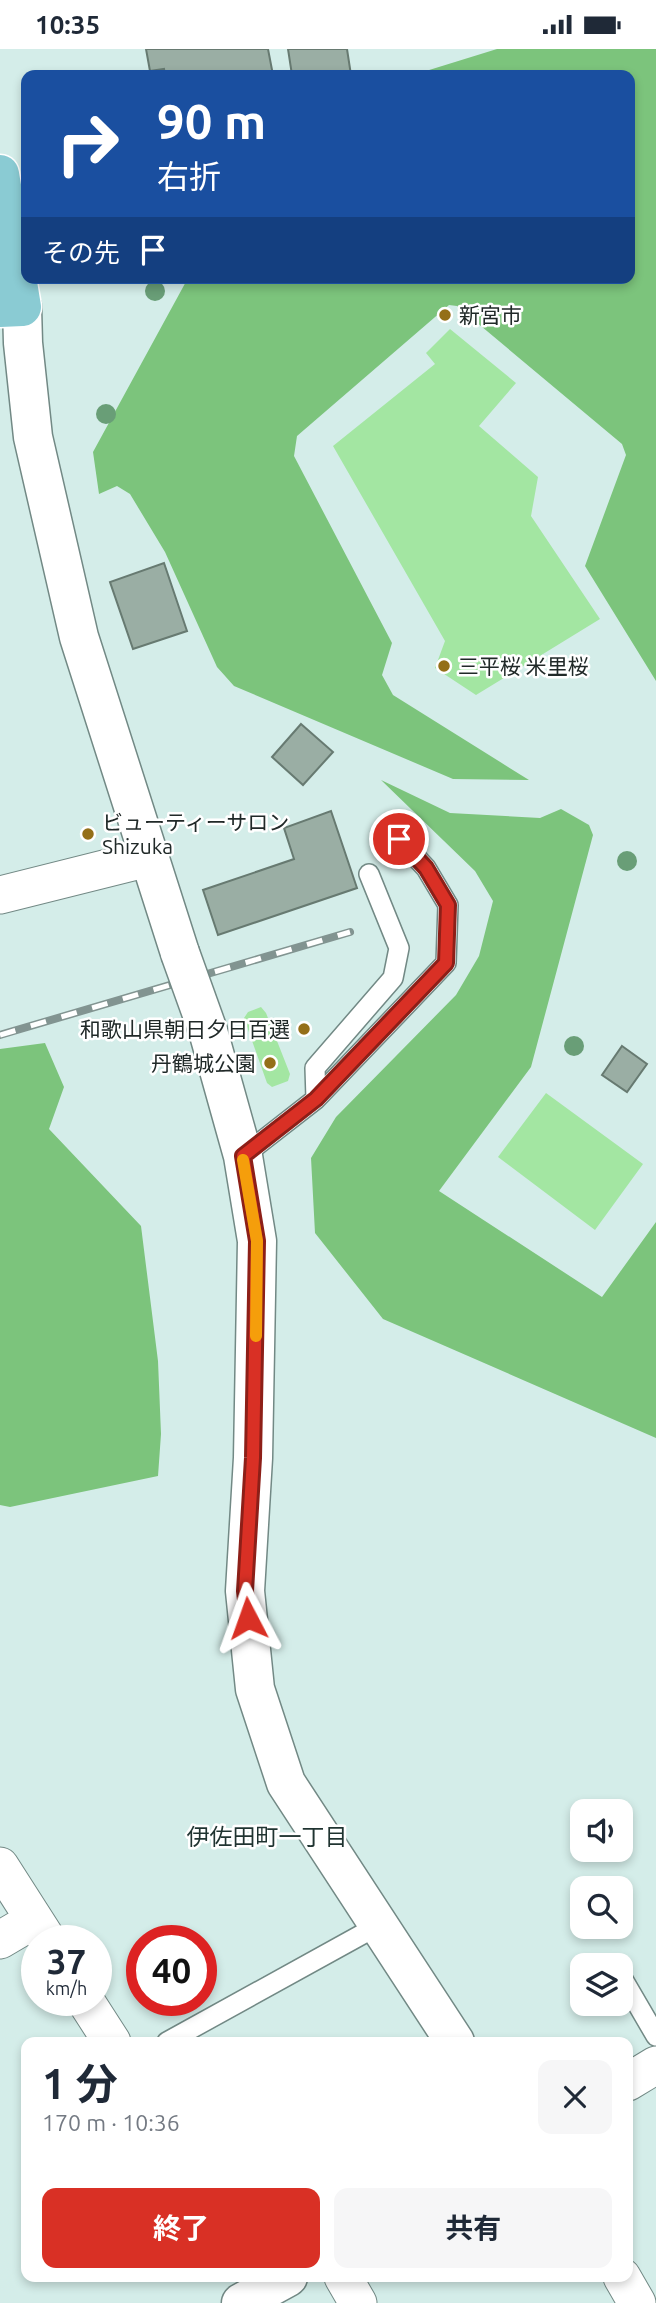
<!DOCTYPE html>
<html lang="ja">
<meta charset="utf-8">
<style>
body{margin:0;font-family:Ubuntu,"Noto Sans JP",sans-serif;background:#f6f6f7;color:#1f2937;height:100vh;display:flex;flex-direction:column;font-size:26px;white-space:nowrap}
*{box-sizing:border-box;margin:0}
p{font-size:23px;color:#747a83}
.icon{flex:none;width:38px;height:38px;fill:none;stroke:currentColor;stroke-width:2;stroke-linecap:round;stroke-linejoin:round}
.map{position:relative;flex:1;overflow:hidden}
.details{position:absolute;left:21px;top:1988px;width:612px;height:245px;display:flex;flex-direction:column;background:#fff;border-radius:14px;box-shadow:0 4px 10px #0003}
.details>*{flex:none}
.banner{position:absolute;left:21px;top:21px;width:614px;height:214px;border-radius:14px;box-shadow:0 4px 10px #0003;background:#1a4fa0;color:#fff;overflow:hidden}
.buttons{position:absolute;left:570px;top:1750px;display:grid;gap:14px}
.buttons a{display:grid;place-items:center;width:63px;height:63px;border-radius:14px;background:#fff;box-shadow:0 4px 10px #0003;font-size:35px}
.speed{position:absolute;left:21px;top:1876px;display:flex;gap:14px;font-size:35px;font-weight:700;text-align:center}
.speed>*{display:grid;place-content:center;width:91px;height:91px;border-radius:50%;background:#fff;box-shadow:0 4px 10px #0003;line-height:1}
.speed small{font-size:18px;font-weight:400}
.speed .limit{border:10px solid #d22;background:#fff;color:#111}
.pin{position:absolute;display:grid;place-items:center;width:60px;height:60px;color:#fff;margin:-30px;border:4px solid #fff;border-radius:50%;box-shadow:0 2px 7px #0007}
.me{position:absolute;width:77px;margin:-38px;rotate:356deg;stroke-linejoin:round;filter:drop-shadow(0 0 5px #0008)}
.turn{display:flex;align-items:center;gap:24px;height:147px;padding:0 21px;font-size:32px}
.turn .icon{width:91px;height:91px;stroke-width:2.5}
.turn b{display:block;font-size:49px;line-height:60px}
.then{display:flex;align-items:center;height:66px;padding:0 21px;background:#0003;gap:14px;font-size:26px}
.round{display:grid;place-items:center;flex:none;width:74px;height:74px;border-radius:14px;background:#f6f6f7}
.head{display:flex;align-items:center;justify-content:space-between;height:119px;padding:0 21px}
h1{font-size:42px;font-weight:700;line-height:52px}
.cta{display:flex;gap:14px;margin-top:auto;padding:14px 21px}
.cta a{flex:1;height:80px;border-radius:14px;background:#d93025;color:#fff;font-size:28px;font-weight:700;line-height:80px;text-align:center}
.cta a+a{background:#f6f6f7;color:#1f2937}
.status{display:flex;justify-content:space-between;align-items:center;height:49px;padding:0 35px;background:#fff;direction:ltr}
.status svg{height:19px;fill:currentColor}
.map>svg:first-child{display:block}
.green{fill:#a3e6a2}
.forest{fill:#7cc47c}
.building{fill:#9aaea4;stroke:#677a71;stroke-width:2}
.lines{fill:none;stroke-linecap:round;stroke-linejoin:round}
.lane-casing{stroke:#728985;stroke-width:22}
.street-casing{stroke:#728985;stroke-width:39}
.secondary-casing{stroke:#728985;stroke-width:41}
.primary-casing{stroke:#fff;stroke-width:41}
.lane{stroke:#fff;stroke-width:19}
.street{stroke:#fff;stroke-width:37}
.secondary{stroke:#fff;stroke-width:38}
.primary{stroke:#8acbd3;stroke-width:38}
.rail-casing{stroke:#829491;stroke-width:8}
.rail{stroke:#fff;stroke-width:5;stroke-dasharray:16;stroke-linecap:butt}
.secondary-bridge-casing{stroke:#728985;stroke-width:41;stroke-linecap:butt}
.secondary-bridge{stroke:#fff;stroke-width:38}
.tree{fill:#699e77}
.route-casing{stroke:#8d1f18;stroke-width:18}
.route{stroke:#d93025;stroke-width:12}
.slow{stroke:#f59e0b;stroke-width:12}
.poi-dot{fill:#946f18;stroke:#fff;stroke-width:2.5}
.labels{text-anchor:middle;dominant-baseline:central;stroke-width:5;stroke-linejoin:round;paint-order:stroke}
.poi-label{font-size:21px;fill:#202928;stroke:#fff;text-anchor:start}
.neighbourhood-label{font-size:23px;fill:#1f3330;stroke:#fff}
</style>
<div class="status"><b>10:35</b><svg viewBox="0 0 49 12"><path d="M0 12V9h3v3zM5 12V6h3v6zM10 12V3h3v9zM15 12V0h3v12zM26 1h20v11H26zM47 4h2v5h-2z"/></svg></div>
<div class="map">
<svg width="656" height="2254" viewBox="0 0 656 2254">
<rect width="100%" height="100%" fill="#d4ede9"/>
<!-- green -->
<path class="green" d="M450 280 516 334 479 377 538 428 531 467 600 570 476 646 435 619 445 592 333 397 435 315 426 304Z
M261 958 266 964 290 1025 288 1032 272 1038 267 1034 244 969 248 963Z
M546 1044 643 1115 595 1181 498 1108Z"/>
<!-- forest -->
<path class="forest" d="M497 0H656V632L585 517 626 406 622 395 457 257 449 256 297 387 294 407 392 594 382 626 393 646 529 731 453 730 234 637 217 618 165 503 130 445 117 437 99 445 93 403 188 229H630V26H413Z
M381 731 450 764 540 769 561 760 589 776 593 786 531 1018 439 1142 602 1248 656 1173V1389L383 1270 315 1184 311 1109 336 1068 456 946 479 907 493 852 475 822Z
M45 994 64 1038 49 1080 141 1177 158 1312 161 1385 158 1427 10 1458 0 1456V1000Z"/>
<!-- building -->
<path class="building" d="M146 0H268L273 26H165L164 20 150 22Z
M288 0H347L351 26H292Z
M164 514 187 582 133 600 110 533Z
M301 675 333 703 303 736 272 708Z
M331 762 357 839 218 886 203 841 294 810 284 779Z
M622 997 647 1015 627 1043 602 1026Z"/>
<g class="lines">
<!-- lane casing -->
<g class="lane-casing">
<path id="lane" d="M316 1050 315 1019 393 929 399 899 369 825
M243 1107 316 1050 446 914 448 856 426 819 399 790
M621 1927 656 1987
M167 1993 379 1876"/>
</g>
<!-- street casing -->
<g class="street-casing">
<path id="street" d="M0 846 148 809
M0 1817 48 1892
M0 1891 34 1871
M85 1951 112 1993
M628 2033 656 2016
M343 2228 358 2254
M622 2228 637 2254"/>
</g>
<!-- secondary casing -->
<g class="secondary-casing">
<path id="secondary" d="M22 258 23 294 33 388 79 588 180 904
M208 982 243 1107 257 1192 253 1409 245 1542 255 1640 286 1734 455 1993
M241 2254 288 2228"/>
</g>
<!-- primary casing -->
<g class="primary-casing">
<path id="primary" d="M0 125 22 258 0 259"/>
</g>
<!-- lane -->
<use href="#lane" class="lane"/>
<!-- street -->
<use href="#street" class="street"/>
<!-- secondary -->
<use href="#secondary" class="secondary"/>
<!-- primary -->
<use href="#primary" class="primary"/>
<!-- rail casing -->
<g class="rail-casing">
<path id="rail" d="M0 986 350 883"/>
</g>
<!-- rail -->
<use href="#rail" class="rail"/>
<!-- secondary-bridge casing -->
<g class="secondary-bridge-casing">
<path id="secondary-bridge" d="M180 904 208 982"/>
</g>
<!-- secondary-bridge -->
<use href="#secondary-bridge" class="secondary-bridge"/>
</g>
<!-- trees -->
<g class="tree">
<circle cx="155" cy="242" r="10"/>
<circle cx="106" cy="365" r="10"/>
<circle cx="627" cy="812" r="10"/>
<circle cx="574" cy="997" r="10"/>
</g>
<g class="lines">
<!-- route casing -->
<g class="route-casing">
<path id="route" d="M248 1569 245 1542 253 1409 257 1192 243 1107 316 1050 446 914 448 856 426 819 399 790"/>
</g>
<!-- route -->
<use href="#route" class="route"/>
<!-- slow -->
<path class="slow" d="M243 1111 257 1192 256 1287"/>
</g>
<!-- markers -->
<g class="poi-dot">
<circle cx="445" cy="266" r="7"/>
<circle cx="444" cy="617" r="7"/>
<circle cx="88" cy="785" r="7"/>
<circle cx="304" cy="980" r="7"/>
<circle cx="270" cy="1014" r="7"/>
</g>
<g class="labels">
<!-- poi labels -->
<g class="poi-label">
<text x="459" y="266">新宮市</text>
<text x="458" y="617">三平桜 米里桜</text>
<text x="102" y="773">ビューティーサロン<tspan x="102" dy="24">Shizuka</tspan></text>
<text x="290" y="980" text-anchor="end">和歌山県朝日夕日百選</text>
<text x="256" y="1014" text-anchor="end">丹鶴城公園</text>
</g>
<!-- neighbourhood labels -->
<g class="neighbourhood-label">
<text x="267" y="1787">伊佐田町一丁目</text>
</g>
</g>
</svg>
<div class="buttons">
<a><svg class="icon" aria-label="sound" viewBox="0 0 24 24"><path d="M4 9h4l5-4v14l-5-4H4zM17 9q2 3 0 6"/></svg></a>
<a><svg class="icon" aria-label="search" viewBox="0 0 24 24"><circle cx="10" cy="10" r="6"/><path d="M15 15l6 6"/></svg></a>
<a><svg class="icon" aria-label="layers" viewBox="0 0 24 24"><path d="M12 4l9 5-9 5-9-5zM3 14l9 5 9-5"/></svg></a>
</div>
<div class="speed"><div>37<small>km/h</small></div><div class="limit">40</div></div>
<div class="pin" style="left:399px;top:790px;background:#d93025"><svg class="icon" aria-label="arrive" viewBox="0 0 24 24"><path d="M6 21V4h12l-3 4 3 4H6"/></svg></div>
<svg class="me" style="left:248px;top:1569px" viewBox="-20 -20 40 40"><path d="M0-17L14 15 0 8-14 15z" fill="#d93025" stroke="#fff" stroke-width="4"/></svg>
<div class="banner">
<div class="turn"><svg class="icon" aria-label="right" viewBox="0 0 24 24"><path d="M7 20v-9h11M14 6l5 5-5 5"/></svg><div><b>90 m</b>右折</div></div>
<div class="then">その先<svg class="icon" aria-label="arrive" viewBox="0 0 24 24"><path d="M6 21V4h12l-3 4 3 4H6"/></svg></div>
</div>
<section class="details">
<div class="head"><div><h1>1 分</h1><p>170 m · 10:36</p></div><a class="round"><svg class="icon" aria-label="close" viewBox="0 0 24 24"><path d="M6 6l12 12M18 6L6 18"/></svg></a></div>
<div class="cta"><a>終了</a><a>共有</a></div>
</section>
</div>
